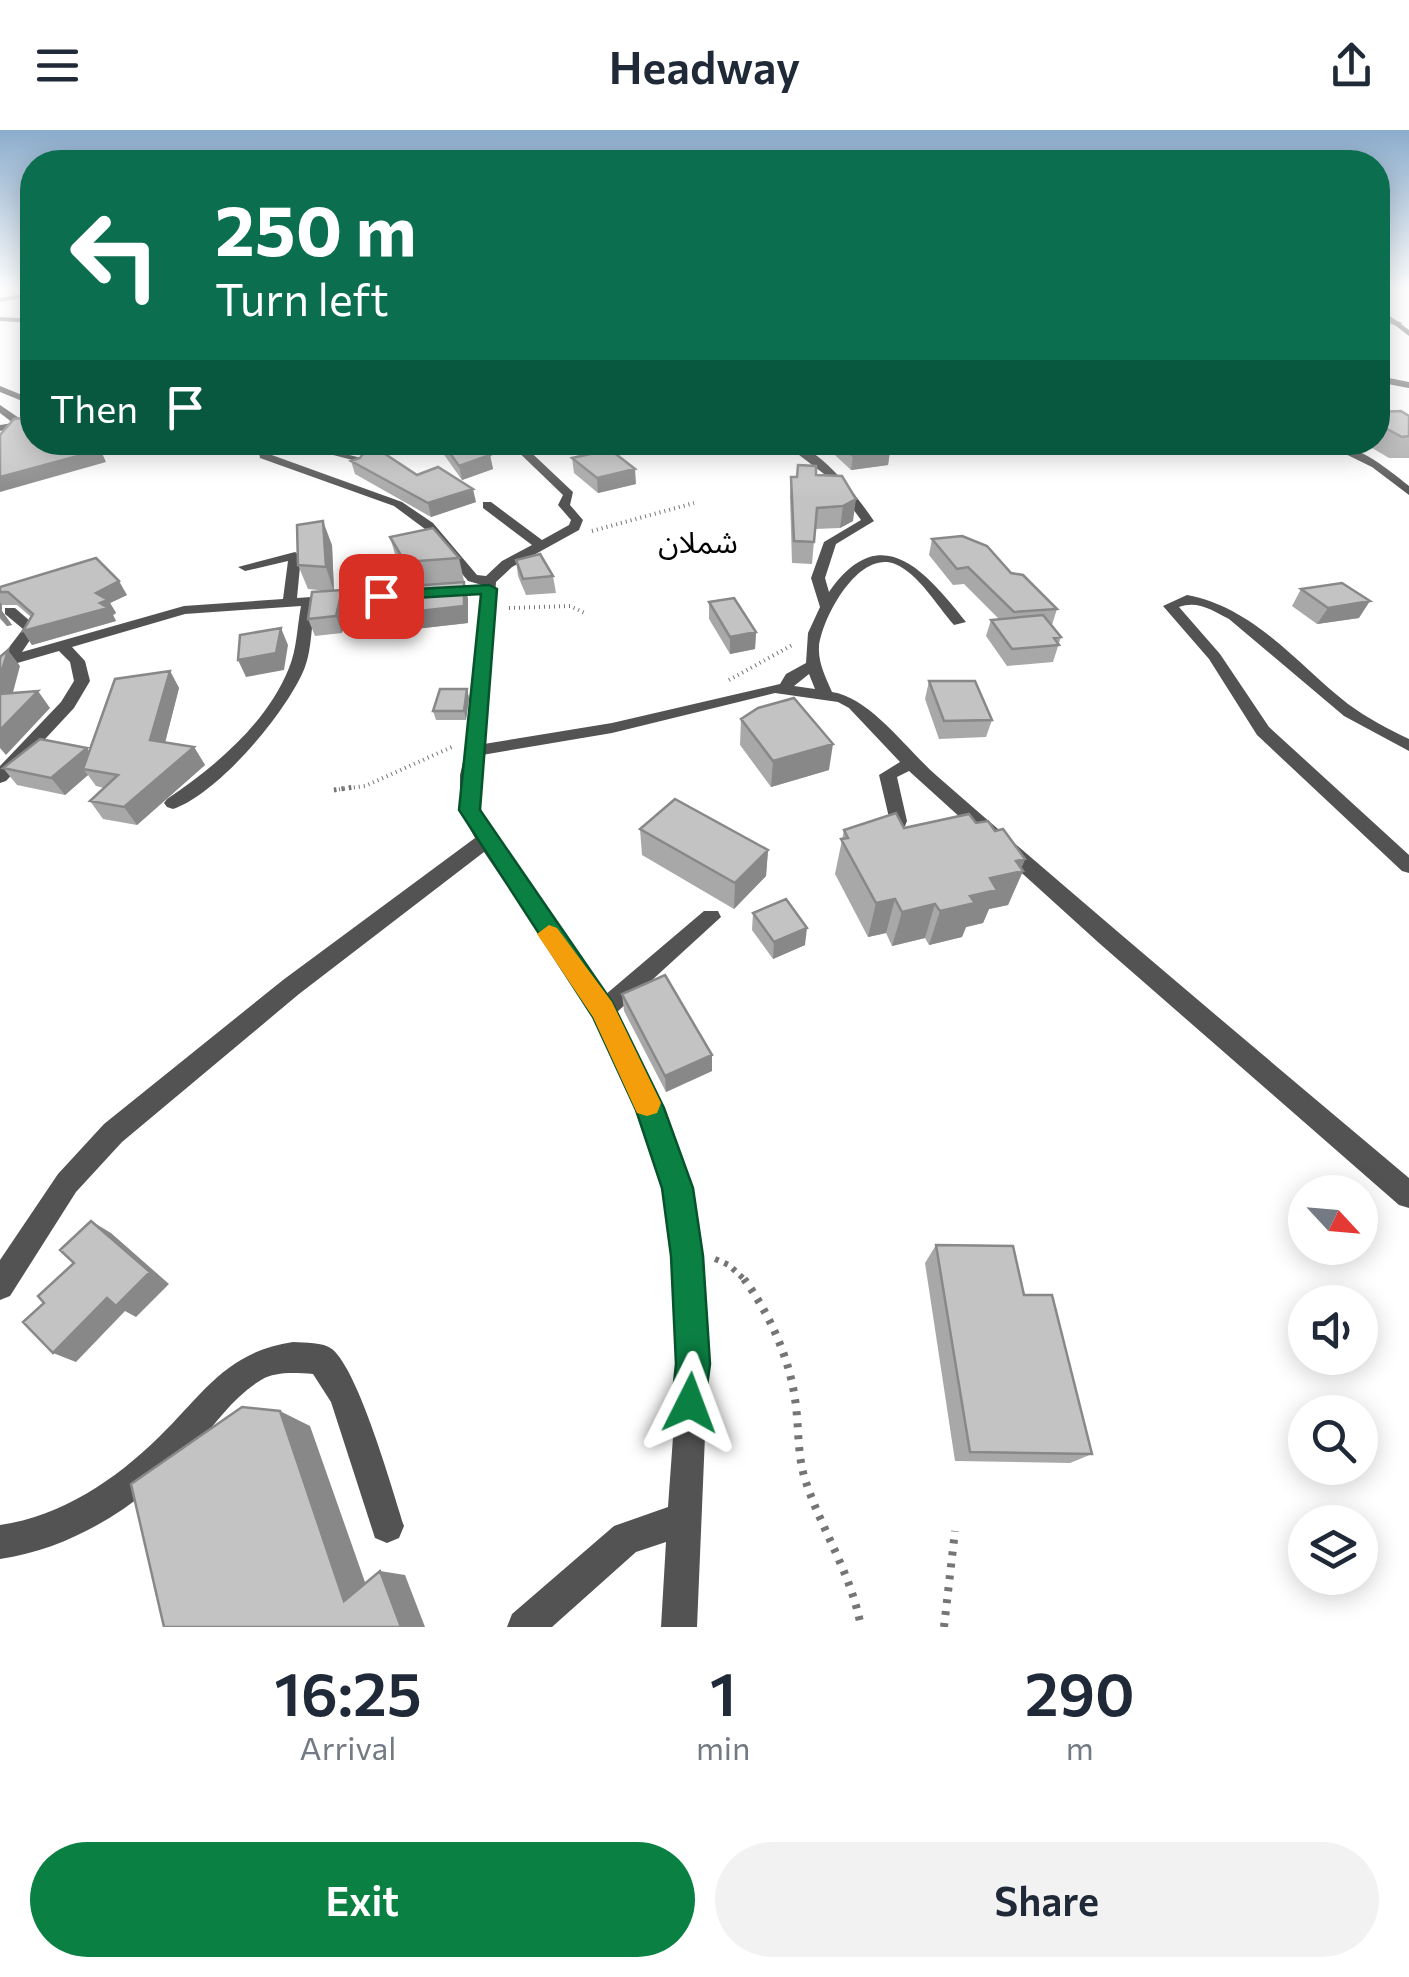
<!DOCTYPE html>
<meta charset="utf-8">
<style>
body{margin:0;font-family:Commissioner,"Noto Sans Arabic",sans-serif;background:#f2f2f3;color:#1f2937;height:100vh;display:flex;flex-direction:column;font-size:38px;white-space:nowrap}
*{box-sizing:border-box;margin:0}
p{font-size:32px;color:#747a83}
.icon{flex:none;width:55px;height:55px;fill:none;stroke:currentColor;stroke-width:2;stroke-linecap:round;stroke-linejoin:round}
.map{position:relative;height:1497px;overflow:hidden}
.sheet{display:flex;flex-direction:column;background:#fff;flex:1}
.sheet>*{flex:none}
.hud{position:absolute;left:20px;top:20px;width:1370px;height:305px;border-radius:40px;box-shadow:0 5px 25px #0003;background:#0b6e4f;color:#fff;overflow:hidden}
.needle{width:65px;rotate:116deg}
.controls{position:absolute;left:1288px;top:1045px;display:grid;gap:20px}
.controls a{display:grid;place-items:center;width:90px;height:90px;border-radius:50%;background:#fff;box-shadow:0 5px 25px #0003;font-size:50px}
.pin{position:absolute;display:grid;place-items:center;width:85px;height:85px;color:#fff;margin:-42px;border-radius:20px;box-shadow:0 5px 15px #0006}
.me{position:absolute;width:110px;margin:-55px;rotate:3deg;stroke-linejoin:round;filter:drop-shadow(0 0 8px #0008)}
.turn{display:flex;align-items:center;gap:35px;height:210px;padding:0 30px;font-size:45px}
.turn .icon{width:130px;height:130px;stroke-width:2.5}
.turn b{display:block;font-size:70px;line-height:85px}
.then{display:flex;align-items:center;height:95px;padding:0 30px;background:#0003;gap:20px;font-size:38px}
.eta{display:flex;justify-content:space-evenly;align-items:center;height:170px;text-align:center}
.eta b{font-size:60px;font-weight:600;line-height:70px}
.primary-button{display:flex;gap:20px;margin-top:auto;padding:20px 30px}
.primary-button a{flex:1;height:115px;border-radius:60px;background:#0b8043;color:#fff;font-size:40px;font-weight:600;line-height:115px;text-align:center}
.primary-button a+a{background:#f2f2f3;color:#1f2937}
header{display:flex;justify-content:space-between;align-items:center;height:130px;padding:0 30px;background:#fff;font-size:45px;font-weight:600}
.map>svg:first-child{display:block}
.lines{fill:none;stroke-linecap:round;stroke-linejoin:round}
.path-far3{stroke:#757575;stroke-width:4;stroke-dasharray:1 4;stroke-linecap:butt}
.path-far2{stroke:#757575;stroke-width:5;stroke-dasharray:2.5 5;stroke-linecap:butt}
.path-far1{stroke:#757575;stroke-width:6;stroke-dasharray:4 6;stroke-linecap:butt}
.path{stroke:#757575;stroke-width:8;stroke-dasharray:4 8;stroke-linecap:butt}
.lane{stroke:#535353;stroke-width:6}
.street{fill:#535353;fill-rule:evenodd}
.secondary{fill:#202020;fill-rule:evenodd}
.wall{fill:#a8a8a8}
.shaded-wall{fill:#888}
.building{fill:#c3c3c3;stroke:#888;stroke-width:2.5}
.route{fill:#0b8043;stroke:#07532c;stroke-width:2.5}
.slow{fill:#f59e0b}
.labels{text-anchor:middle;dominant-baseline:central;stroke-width:9;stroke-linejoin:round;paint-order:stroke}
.far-quarter-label{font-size:30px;fill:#000;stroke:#fff}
</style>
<header><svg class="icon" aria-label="menu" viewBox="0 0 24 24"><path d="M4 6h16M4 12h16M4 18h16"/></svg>Headway<svg class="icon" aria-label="share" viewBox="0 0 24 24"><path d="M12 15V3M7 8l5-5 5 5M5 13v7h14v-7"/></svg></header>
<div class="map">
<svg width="1409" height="1497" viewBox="0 0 1409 1497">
<rect width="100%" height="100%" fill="#fff"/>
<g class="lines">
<!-- path-far3 -->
<path class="path-far3" d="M592 401 694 373
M509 478 570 476 587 484
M729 550 794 514
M334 660 365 656 454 616"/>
<!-- path-far2 -->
<path class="path-far2" d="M334 660 354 657"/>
<!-- path-far1 -->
<path class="path-far1" d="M715 1129 729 1135 746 1151"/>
<!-- path -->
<path class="path" d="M744 1149C769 1183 789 1227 795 1269 799 1294 797 1321 804 1346 820 1398 851 1442 861 1497
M944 1497 955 1401"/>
<!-- lane -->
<path class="lane" d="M1378 249 1409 255"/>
<!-- street -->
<path class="street" d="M32 162V166L0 172V168Z
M0 187 32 189V193L0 191Z
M1378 187 1401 192 1402 194 1398 196 1378 191Z
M0 256 32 269V275L0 262Z
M0 275 25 292V296L0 301V295L13 293 0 283Z
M142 312H153L143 325H135Z
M257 312H267L269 324 402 372 433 393 477 445 486 446 502 431 532 415 483 378V372H491L542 410 569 395 571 390 558 375 563 365 508 312H520L573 362 570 375 583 390 579 400 512 437 496 452 484 614 612 593 780 554 786 544 806 533 808 503 820 477 811 448 824 412 861 390 832 350 782 312C818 312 855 364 874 391L836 414 825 448 829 462C881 387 926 442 966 492L954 495C937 476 919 444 895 434 858 420 822 488 819 517 818 533 826 548 832 562 871 568 907 620 937 646 1093 782 1251 915 1409 1048V1078L1399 1075 1099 813 909 641 897 647 907 691 905 696H891L879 645 900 632 849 578 838 572 775 563 612 603 482 625C475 659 476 676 493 705L605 865 704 781H718L721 787 616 883 662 978 690 1058 701 1126 708 1234 697 1497H661L666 1412 636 1422 552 1497H507L512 1484 614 1396 668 1377C675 1278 687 1154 663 1057 649 1000 623 939 595 887 564 831 519 775 484 722L299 864 122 1012 76 1062 10 1166 0 1170V1130L58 1044 104 994 283 850 475 708 460 680V645L470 602 481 464 315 475C311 496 312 518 305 537 288 581 218 664 173 679L167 677 164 673 167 669C215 637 267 593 289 538 297 519 297 497 301 476L185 484 72 517 85 531 90 551 74 578 6 651 0 653V636L61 572 74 551 70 532 59 521 0 538V528L9 526 7 520 23 499 5 484V478H15L38 498 22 522 184 476 283 469 288 431 245 441 238 437 295 422 301 426 297 468 482 455 468 451 425 399 394 376 260 328ZM809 544 815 559 794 556Z
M1321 312C1355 312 1384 336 1409 356V365L1372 337Z
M311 315 361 328 356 331 311 319Z
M1187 465C1255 478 1296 533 1348 574 1367 588 1388 599 1409 609V621L1344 586 1229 489C1212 480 1197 470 1179 477L1220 524 1269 597 1409 725V743L1402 741 1257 605 1209 529 1163 476Z
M293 1212C305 1213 323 1212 332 1219 359 1241 392 1359 404 1396L399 1408 387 1413 375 1408 331 1272 313 1244C296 1243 276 1241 261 1250 234 1266 216 1293 196 1316 144 1372 76 1418 0 1429V1395C62 1386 115 1350 159 1307 204 1263 226 1222 293 1212Z"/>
<!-- secondary -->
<path class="secondary" d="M1378 177 1409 200V206L1378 182Z"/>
</g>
<!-- wall -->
<path class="wall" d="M1378 163 1379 181 1385 185 1380 195 1378 196Z
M1378 282 1409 286V328H1389L1362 312H1378Z
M438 312H480L490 325 493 339 462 350 440 319Z
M821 312H880L890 321 888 335 851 340Z
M360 328 417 345 476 372 431 387 355 344 351 331Z
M572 328 636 354 598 363 574 343Z
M816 345 842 346 853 391 840 398 815 399 812 434 792 433 790 367 791 347Z
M390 407 459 428 468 469V493L415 499 410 482 412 456 397 431Z
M932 409 1011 443 1057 479 1052 495 1061 507 1053 532 1007 536 986 506 991 490 999 489 964 454 953 455 929 425Z
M332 415 334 461 342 460 348 477 342 503 315 506 308 489 328 461 308 459 298 435Z
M516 430 553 446 556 463 526 465 518 446Z
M0 457 127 465 110 473 116 483 113 485 116 491 32 515 23 501 31 487 17 475H2V481L12 495 7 496 0 489Z
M1301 459 1359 488 1317 494 1292 476Z
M709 472 756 502 755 519 730 524 709 489Z
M170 541 179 558 165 613 194 617 205 635 137 695 103 689 90 671 104 658 96 656 88 645 65 665 17 655 3 638 89 621Z
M929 551 992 590 986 607 939 609 925 569Z
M467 559 469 568 466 590H436L433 581Z
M741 589 829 640 771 657 740 615Z
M976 693 995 701 1025 729 1021 739 1023 741 1008 775 989 779 983 793 966 797 962 807 929 815 925 808 892 816 886 803 868 807 835 744 844 700Z
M640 699 768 720 766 746 734 779 642 725Z
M753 783 805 815 773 829 752 800Z
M622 864 712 941 666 962 624 881Z
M936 1115 1024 1165 1092 1324 1070 1333 955 1331 925 1133Z"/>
<!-- shaded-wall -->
<path class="shaded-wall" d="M97 312 106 332 0 362V347Z
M890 321 888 335 851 340 853 326Z
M490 325 493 339 462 350 459 336Z
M635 339 636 354 598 363 597 348Z
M473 359 476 372 431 387 428 373Z
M856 369 853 391 840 398 843 376Z
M323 391 332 415 334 462 326 437Z
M119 451 127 465 110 473 116 483 113 485 116 491 32 515 23 501Z
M464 452 468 469V493L415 499 410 482Z
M342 460 348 477 342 503 336 486Z
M1370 471 1359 488 1317 494 1328 478Z
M0 472 2 475V481L12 495 7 496 0 487Z
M281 498 288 515 284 540 246 547 238 530Z
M756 502 755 519 730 524V507Z
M8 520 20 536 8 581 0 570V547Z
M170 541 179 558 161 628 150 610Z
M467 559 469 568 466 590 464 581Z
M38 561 50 578 6 625 0 618V600Z
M833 614 829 640 771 657 773 631Z
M194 617 205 635 137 695 124 677Z
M87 618 99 636 83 639 88 645 65 665 51 648Z
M768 720 766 746 734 779 735 753Z
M1025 729 1020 741H1023L1008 775 989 779 983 793 966 797 962 807 929 815 940 781 970 766 990 748 1016 731Z
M895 769 886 803 868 807 876 773Z
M935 774 925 808 892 816 902 782Z
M807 798 805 815 773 829 774 812Z
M712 925V941L666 962 665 946Z
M91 1091 111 1103 169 1154 136 1187 125 1181 76 1232 53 1223Z
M280 1281 310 1296 372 1472 344 1471Z
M380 1441 405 1445 425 1497H401Z"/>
<!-- building -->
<path class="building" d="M1378 163 1381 164 1379 181 1385 185 1378 186Z
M1401 281 1409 286V306L1402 307 1378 294V282Z
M32 287V312H97L100 320 0 347V305L14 289Z
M442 312H480L490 325 459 336Z
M838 312H880L890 321 853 326Z
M370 314 417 345 438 337 473 359 428 373 351 331 360 328Z
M604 321H612L635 339 597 348 572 328Z
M798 335 816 336V345L842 346 856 369 843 376 817 378 814 412 794 411 791 347H797Z
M323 391 326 437 298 435 297 395Z
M433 398 459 428 405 432 390 407Z
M962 406 987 416 1011 443 1023 445 1057 479 1014 482 968 437 957 439 932 409Z
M540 424 553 446 523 449 516 430Z
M96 428 119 451 96 463 108 470 100 473 108 478 23 501 33 484 8 462H0V457Z
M464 452V476L410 482 412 456Z
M1342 453 1370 471 1328 478 1301 459Z
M342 460 336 486 308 489 312 462Z
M734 468 756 502 730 507 709 472Z
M1043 485 1061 507 1054 508 1059 515 1012 519 991 490Z
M281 498 276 523 238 530 240 505Z
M8 520 0 547V527Z
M170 541 150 610 194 617 124 677 90 671 118 645 83 639 115 549Z
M929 551H975L992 590 944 591Z
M440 559H467L464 581H433Z
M38 561 0 600V564Z
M794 568 833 614 773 631 741 589 758 578Z
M40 609 87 618 51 648 3 638Z
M675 669 768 720 735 753 640 699Z
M896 683 904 698 969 684 976 693 988 691 995 701 1003 699 1025 729 1016 731 1023 741 990 748 997 760 970 766 975 773 940 781 935 774 902 782 895 769 876 773 841 709 848 708 844 700Z
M786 769 807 798 774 812 753 783Z
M665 845 712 925 665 946 622 864Z
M91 1091 150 1142 116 1176 107 1168 53 1223 23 1192 44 1173 38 1166 74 1133 60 1120Z
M936 1115 1013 1116 1024 1165H1052L1092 1324 970 1322Z
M242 1277 280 1281 344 1471 380 1441 401 1497H164L131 1354Z"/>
<!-- sky -->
<linearGradient id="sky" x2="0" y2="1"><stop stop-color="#8baccc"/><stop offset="0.43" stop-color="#fff"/><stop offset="1" stop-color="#fff" stop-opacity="0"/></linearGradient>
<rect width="1409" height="368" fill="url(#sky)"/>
<!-- route -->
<path class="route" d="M489 455 497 459 480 680 612 872 664 978 693 1058 703 1126 710 1234 703 1286 690 1291 678 1286 672 1273 676 1234 671 1126 662 1058 636 980 593 887 459 680 481 464 381 470 373 466 381 461Z"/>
<!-- slow -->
<path class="slow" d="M549 795 557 798 612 872 661 973 657 983 647 986 637 983 593 887 537 804Z"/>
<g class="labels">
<!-- far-quarter labels -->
<g class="far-quarter-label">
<text x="698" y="410">شملان</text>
</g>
</g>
</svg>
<div class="controls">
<a><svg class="needle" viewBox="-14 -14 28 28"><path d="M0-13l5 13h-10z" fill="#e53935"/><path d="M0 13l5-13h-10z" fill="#747a83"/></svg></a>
<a><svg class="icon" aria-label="sound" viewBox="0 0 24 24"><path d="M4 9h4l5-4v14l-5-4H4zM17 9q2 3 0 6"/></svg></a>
<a><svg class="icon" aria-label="search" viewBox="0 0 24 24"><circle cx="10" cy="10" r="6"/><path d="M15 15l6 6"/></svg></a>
<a><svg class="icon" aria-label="layers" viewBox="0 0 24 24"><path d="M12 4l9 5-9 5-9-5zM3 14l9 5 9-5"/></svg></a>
</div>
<div class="pin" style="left:381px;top:466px;background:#d93025"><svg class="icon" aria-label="arrive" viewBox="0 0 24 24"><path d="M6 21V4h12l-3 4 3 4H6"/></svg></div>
<svg class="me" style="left:690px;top:1273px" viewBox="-20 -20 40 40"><path d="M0-17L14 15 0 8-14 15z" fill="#0b8043" stroke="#fff" stroke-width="4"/></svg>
<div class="hud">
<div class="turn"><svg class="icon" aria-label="left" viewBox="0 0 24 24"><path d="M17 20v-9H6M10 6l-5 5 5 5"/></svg><div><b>250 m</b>Turn left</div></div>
<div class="then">Then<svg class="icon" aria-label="arrive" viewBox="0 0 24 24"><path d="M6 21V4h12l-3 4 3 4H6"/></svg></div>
</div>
</div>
<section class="sheet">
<div class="eta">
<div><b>16:25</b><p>Arrival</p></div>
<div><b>1</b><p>min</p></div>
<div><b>290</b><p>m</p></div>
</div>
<div class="primary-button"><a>Exit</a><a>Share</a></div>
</section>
